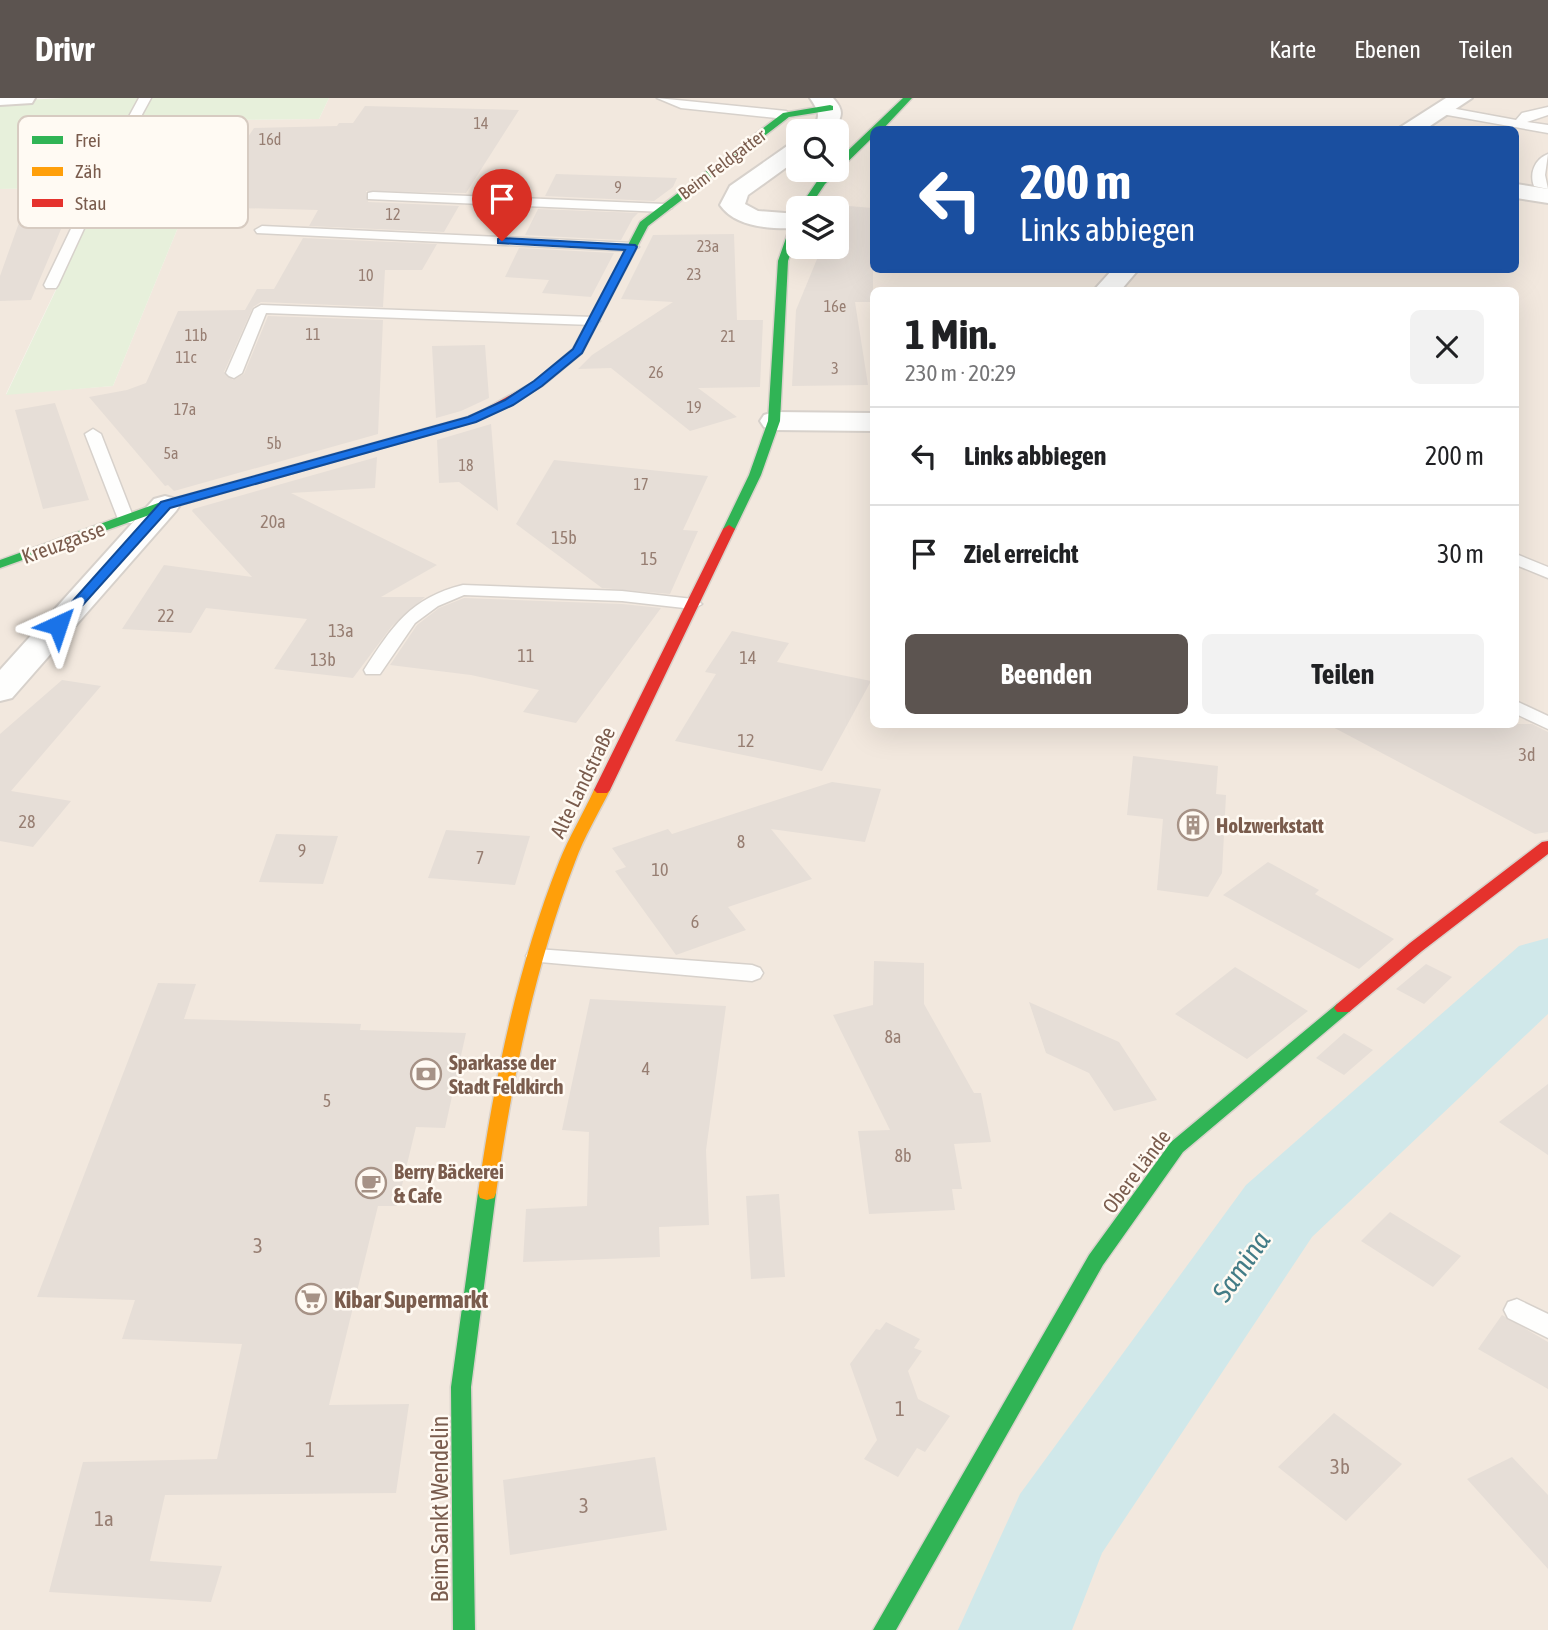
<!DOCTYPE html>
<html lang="de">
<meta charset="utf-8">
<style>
body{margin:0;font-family:"Asap Condensed",sans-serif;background:#f2f2f2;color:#202124;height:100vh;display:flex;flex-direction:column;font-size:26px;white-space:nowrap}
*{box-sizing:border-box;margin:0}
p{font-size:23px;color:#757577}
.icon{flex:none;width:38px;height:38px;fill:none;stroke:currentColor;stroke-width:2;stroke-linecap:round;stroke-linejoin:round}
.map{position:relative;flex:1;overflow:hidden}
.sheet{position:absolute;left:870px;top:189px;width:649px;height:441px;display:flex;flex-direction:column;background:#fff;border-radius:10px;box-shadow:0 7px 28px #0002}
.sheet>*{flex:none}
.hud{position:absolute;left:870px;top:28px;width:649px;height:147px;border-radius:10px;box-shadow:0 7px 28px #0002;background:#1a4fa0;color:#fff;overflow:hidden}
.buttons{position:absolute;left:786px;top:21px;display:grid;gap:14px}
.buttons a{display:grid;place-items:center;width:63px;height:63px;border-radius:10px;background:#fff;box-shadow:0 7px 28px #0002;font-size:35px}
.pin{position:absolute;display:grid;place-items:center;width:60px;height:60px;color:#fff;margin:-72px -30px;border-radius:50% 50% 50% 0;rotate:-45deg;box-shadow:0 0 7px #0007}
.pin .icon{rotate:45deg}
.me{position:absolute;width:77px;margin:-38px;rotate:42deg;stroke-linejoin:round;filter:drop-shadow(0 0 5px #0008)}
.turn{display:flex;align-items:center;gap:24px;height:147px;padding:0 35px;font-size:32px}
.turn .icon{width:91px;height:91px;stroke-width:2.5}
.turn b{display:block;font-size:49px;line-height:60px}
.round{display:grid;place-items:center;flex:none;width:74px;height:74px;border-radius:10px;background:#f2f2f2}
.summary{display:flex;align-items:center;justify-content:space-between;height:119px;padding:0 35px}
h1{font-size:42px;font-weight:700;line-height:52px}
.button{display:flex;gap:14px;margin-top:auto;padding:14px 35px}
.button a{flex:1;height:80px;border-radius:10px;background:#5c5450;color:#fff;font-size:28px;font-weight:700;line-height:80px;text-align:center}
.button a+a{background:#f2f2f2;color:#202124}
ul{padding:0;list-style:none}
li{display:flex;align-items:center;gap:21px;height:98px;padding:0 35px;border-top:2px solid #e0e0e0}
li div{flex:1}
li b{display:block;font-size:26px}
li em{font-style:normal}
header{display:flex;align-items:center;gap:42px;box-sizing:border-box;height:98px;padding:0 35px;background:#5c5450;color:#fff}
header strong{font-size:33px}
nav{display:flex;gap:38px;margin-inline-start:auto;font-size:24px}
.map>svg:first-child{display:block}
.residential{fill:#f2e8de;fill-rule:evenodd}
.green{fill:#e7f0db}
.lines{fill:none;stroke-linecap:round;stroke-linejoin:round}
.river{fill:#d0e8ea;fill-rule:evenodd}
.building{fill:#e6ded7}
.lane-casing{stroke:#d7d1cb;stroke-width:3}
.street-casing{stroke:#d7d1cb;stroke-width:4}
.fast-casing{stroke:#d9d2cb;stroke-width:3}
.slow-casing{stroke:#d9d2cb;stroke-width:3}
.jam-casing{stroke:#d9d2cb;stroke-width:3}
.lane{fill:#fefefd;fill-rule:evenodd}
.street{fill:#fefefd;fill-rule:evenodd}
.fast{fill:#30b455;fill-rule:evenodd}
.slow{fill:#ff9f0a;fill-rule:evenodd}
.jam{fill:#e5322d;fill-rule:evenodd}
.route{fill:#1a73e8;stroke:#114b97;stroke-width:2}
.labels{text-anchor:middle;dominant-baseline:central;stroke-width:5;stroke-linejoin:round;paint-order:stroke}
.far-number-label{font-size:16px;fill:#977e72}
.far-street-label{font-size:18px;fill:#7a5c4d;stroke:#fffaf3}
.number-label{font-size:18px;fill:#977e72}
.street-label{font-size:21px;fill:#7a5c4d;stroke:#fffaf3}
.poi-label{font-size:21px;font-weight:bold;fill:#7a5c4d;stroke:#fffaf3;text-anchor:start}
.near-number-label{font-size:21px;fill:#977e72}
.near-poi-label{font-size:24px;font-weight:bold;fill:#7a5c4d;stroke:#fffaf3;text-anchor:start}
.near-street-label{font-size:24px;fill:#7a5c4d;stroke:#fffaf3}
.near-water-label{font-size:28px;font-style:italic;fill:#437c86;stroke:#fffaf3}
.key{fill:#fffaf3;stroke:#d7cbc1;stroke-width:2}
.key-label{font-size:19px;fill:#7a5c4d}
</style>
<header>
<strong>Drivr</strong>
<nav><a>Karte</a><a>Ebenen</a><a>Teilen</a></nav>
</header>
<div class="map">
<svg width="1548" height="1532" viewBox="0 0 1548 1532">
<rect width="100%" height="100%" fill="#f9f5f0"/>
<!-- residential -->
<path class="residential" d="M329 0H1548V1532H0V91L105 88 6 296 113 288 222 22 319 21ZM873 32H1516V172H873ZM798 33H836V72H798ZM798 110H836V149H798ZM873 192H1516V626H873Z"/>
<!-- green -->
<path class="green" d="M66 0H329L319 21 222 22 113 288 6 297 105 89 0 91V3Z"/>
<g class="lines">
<!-- river -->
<path class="river" d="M1548 840V916L1312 1139 1102 1455 1072 1532H958L1020 1396 1246 1087 1519 848Z"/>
</g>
<!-- building -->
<path class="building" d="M365 8 519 12 466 95 366 93 368 104 459 108 444 134 309 128 318 112 201 109 254 30 337 28 339 25H353Z
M556 76 677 80 673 89 654 103 545 98Z
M836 107 873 110V204H855L868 287 792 288 796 212 822 149H836Z
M538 111 638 115 633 120 621 142 525 137Z
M67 117 31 202 0 203V178L21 119Z
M734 136 737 222H763L760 289 698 290 737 319 690 333 611 270 578 271 592 257 673 204 621 201 653 137Z
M303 140 437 146 422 172H385L383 209 261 204 253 209 224 274 233 282 244 276 268 218 383 222 378 336 174 393 168 387 165 388 89 299 127 292 146 285 178 213 245 212 257 191H274Z
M519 150 614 155 591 199 542 195 549 182 505 179Z
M485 247 489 300 461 313 436 320 432 248Z
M55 305 89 402 43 411 15 312Z
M491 326 492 338 498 413 459 384 439 385 437 342Z
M377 359 375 390 291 395 437 467 381 499H425L392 528 353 580 274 571 307 521 206 510 191 535 122 531 164 467 252 479 192 413 193 411Z
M554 362 708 378 683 432 698 433 670 496 602 490 516 426Z
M464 500 622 506 661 510 576 625 523 614 539 592 471 577 390 567 417 527 439 510Z
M732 533 789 545 777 564 871 583 822 673 675 643 716 576 705 574Z
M62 582 101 588 11 693 71 703 33 749 0 743V636Z
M1327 626H1532L1548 634V734L1535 736Z
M1133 658 1218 668 1216 696 1226 697 1222 775 1208 799 1157 792 1163 721 1127 717Z
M832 684 881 691 865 744 771 731 812 781 728 809 746 832 676 857 615 773 626 769 612 750 668 731 672 736Z
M446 732 530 738 515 787 428 780Z
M276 736 338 738 323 786 259 784Z
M1268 764 1319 792 1315 796 1394 841 1359 871 1223 797Z
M874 863 924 865V906L974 995H981L991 1044 954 1046 962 1091H952L955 1112 869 1116 858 1033 890 1032 833 917 873 907Z
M1426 866 1452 879 1424 906 1396 891Z
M1235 869 1308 913 1247 961 1175 916Z
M158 885 196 886 184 921 361 926 360 932 466 935 445 1030 416 1029 397 1108H378L329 1307 409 1306 396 1395 165 1397 150 1463 222 1468 211 1504 49 1494 83 1364 217 1361 242 1246 122 1241 135 1202 37 1199Z
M590 901 726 908 706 1052 709 1127 659 1129 660 1159 523 1164 526 1111 587 1108 589 1034 562 1032Z
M1029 904 1119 944 1157 1002 1114 1013 1089 975 1046 955Z
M1344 935 1373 952 1344 977 1316 960Z
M1548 986V1057L1499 1024Z
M779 1096 785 1179 751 1181 746 1098Z
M1390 1114 1461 1158 1433 1189 1361 1143Z
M1502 1217 1548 1244V1291L1478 1251Z
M886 1224 920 1241 914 1250 922 1253 908 1273 918 1301 950 1318 925 1354 917 1350 898 1379 864 1361 877 1342 850 1266 876 1231 880 1232Z
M1334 1315 1402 1366 1346 1423 1278 1369Z
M655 1359 667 1432 510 1457 503 1382Z
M1512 1359 1548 1397V1471L1467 1381Z"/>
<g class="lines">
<!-- lane casing -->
<g class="lane-casing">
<path id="lane" d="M139 0H151L106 83 58 187 56 190H46L44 187 94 83Z
M657 0 786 13 792 17 786 21 681 10Z
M1440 8 1516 22 1522 15 1548 9V17L1527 24 1548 27V35L1436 15V9Z
M1548 56 1545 77 1548 91 1534 88C1529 75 1535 61 1548 56Z
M373 94 665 106 672 110 665 114 368 101V95Z
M262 128 632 145 639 149 632 153 257 135 255 132Z
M261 207 593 219 600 223 593 227 266 215 242 275 234 280 229 278 226 275 254 211Z
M93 331 101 336 134 421 132 425H120L118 421 85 336Z
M1516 456 1548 469V480L1516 467Z
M463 487 622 493 693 501 702 506 693 511 622 503 464 497 438 508 415 525 380 576H366L364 572C392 529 410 500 463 487Z
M1516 603 1548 618V631L1516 616Z
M537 851 752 867 760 870 763 875 760 880 752 883 529 863 526 858 529 853Z
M1517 1201 1548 1216V1240L1508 1220 1504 1212 1508 1204Z"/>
</g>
<!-- street casing -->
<g class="street-casing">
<path id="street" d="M0 0H35L32 5 0 7Z
M810 0H833C845 13 842 19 833 33H811C821 18 820 15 810 0Z
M1446 0H1472L1424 32H1396Z
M798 44V61L748 97 745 106 758 113 798 116V130C772 131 736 130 720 107L730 88 790 46Z
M1516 86 1548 91V105L1516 100Z
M1112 172H1138L1121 192H1094Z
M774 314 873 315V333L774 332 764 329 760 323 764 317Z
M165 398 176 401 180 407 176 413 12 600 0 603V572L154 401Z"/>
</g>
<!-- fast casing -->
<g class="fast-casing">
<path id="fast" d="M903 0H912L882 32H873V39L825 86 809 110H799L818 82 829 72H836V64Z
M830 7 833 8V12L789 19 648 128 625 172H617L616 170 640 124 783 15Z
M798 117V134L788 163 780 323 761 377 735 431 729 435 723 431 749 377 768 323 778 163 793 120Z
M491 309 495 310V314L476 323 169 410 0 470V462L161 404 468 319Z
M1343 904 1349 906 1352 910 1349 914 1183 1054 1103 1167 896 1532H873L1089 1157 1171 1044 1337 906Z
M487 1088 494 1090 496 1095 471 1289 475 1532H453L451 1289 478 1095 480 1090Z"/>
</g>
<!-- slow casing -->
<g class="slow-casing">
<path id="slow" d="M602 687 610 692C598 716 584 739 575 764 534 870 512 983 496 1095L494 1100 487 1102 480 1100 478 1095C494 983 517 870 559 764 569 739 583 716 594 692Z"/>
</g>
<!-- jam casing -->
<g class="jam-casing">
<path id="jam" d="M617 168 626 170 582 255 542 288 495 314H487V310L534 284 573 251Z
M729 427 735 431 610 692 607 695H597L594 692 723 431Z
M1548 743V756L1422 853 1349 914H1337L1334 910 1337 906 1410 845 1542 744Z"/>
</g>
<!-- lane -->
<use href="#lane" class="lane"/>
<!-- street -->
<use href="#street" class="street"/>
<!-- fast -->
<use href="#fast" class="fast"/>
<!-- slow -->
<use href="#slow" class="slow"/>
<!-- jam -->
<use href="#jam" class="jam"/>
</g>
<!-- route -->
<path class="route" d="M502 140 635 147 637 149 582 255 542 288 513 307 476 324 170 410 63 529H54V524L161 404 468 319 505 302 534 283 573 251 625 152 498 145V141Z"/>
<!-- icons -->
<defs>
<g id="building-ring" transform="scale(1.575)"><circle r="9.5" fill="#fffaf3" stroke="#a69286" stroke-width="1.5"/><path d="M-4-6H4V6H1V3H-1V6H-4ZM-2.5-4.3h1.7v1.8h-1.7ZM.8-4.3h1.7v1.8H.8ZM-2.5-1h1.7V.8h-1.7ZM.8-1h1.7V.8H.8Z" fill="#a69286"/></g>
<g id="bank-ring" transform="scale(1.575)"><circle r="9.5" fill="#fffaf3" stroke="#a69286" stroke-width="1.5"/><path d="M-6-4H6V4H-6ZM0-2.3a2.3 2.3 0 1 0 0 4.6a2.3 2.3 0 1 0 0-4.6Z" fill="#a69286"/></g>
<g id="cafe-ring" transform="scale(1.575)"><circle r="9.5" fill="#fffaf3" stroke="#a69286" stroke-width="1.5"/><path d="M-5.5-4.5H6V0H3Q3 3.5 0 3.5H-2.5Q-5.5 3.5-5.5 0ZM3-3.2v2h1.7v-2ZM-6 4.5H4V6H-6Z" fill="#a69286"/></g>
<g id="supermarket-ring" transform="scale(1.575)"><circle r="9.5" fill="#fffaf3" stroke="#a69286" stroke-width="1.5"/><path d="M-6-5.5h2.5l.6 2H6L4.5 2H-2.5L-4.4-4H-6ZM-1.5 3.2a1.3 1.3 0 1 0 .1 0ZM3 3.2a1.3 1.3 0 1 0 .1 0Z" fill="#a69286"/></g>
</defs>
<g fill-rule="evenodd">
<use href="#building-ring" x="1193" y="727"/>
<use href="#bank-ring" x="426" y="976"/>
<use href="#cafe-ring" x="371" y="1085"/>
<use href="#supermarket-ring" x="311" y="1201"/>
</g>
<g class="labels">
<!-- far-number labels -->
<g class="far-number-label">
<text x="481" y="25">14</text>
<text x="270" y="41">16d</text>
<text x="618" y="89">9</text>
<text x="393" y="116">12</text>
<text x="708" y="148">23a</text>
<text x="694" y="176">23</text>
<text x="366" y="177">10</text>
<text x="835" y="208">16e</text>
<text x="313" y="236">11</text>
<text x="196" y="237">11b</text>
<text x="728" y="238">21</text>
<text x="186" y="259">11c</text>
<text x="835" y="270">3</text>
<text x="656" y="274">26</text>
<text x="694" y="309">19</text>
<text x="185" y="311">17a</text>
<text x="274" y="345">5b</text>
<text x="171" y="355">5a</text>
<text x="466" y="367">18</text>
<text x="641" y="386">17</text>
</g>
<!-- far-street labels -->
<g class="far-street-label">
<text transform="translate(722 66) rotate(-37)">Beim Feldgatter</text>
</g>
<!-- number labels -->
<g class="number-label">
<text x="273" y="423">20a</text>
<text x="564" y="439">15b</text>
<text x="649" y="460">15</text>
<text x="166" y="517">22</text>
<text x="341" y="532">13a</text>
<text x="526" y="557">11</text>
<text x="748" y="559">14</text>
<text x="323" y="561">13b</text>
<text x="746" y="642">12</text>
<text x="1527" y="656">3d</text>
<text x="27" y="723">28</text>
<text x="741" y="743">8</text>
<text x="302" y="752">9</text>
<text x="480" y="759">7</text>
<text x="660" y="771">10</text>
<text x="695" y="823">6</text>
<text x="893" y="938">8a</text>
<text x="646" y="970">4</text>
<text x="327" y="1002">5</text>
<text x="903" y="1057">8b</text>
</g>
<!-- street labels -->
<g class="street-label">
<text transform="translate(63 444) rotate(-20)">Kreuzgasse</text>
<text transform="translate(582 684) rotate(-64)">Alte Landstraße</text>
<text transform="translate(1136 1073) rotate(-53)">Obere Lände</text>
</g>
<!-- poi labels -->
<g class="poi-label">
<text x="1216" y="727">Holzwerkstatt</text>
<text x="449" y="964">Sparkasse der<tspan x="449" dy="24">Stadt Feldkirch</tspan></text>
<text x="394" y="1073">Berry Bäckerei<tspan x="394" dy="24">&amp; Cafe</tspan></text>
</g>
<!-- near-number labels -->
<g class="near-number-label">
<text x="258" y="1147">3</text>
<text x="900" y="1310">1</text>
<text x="310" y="1351">1</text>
<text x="1340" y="1368">3b</text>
<text x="584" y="1407">3</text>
<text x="104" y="1420">1a</text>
</g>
<!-- near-poi labels -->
<g class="near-poi-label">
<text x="334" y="1201">Kibar Supermarkt</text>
</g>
<!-- near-street labels -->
<g class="near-street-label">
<text transform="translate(439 1411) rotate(-90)">Beim Sankt Wendelin</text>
</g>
<!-- near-water labels -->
<g class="near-water-label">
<text transform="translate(1241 1168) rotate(-55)">Samina</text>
</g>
</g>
<!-- legend -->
<rect x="18" y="18" width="230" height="112" rx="10" class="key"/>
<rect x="32" y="38" width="31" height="8" fill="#30b455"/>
<rect x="32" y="69" width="31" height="9" fill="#ff9f0a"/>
<rect x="32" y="101" width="31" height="8" fill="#e5322d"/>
<g class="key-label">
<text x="75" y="49">Frei</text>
<text x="75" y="80">Zäh</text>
<text x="75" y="112">Stau</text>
</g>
</svg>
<div class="buttons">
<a><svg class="icon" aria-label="search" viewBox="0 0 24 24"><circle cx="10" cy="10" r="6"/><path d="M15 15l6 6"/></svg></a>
<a><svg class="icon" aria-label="layers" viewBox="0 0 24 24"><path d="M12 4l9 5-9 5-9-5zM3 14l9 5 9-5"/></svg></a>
</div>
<div class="pin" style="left:502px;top:143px;background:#d93025"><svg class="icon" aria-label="arrive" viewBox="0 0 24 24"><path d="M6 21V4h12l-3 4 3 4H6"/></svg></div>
<svg class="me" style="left:58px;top:527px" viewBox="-20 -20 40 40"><path d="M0-17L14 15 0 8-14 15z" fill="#1a73e8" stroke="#fff" stroke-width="4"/></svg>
<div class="hud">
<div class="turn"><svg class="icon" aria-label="left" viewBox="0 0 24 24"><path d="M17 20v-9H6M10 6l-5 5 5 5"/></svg><div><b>200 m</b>Links abbiegen</div></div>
</div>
<section class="sheet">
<div class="summary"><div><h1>1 Min.</h1><p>230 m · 20:29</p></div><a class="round"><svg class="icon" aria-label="close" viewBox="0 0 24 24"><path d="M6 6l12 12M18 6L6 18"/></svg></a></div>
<ul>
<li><svg class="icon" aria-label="left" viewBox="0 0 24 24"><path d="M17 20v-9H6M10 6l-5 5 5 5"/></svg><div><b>Links abbiegen</b></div><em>200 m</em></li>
<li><svg class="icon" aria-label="arrive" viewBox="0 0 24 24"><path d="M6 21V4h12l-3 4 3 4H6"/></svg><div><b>Ziel erreicht</b></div><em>30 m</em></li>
</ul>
<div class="button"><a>Beenden</a><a>Teilen</a></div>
</section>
</div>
